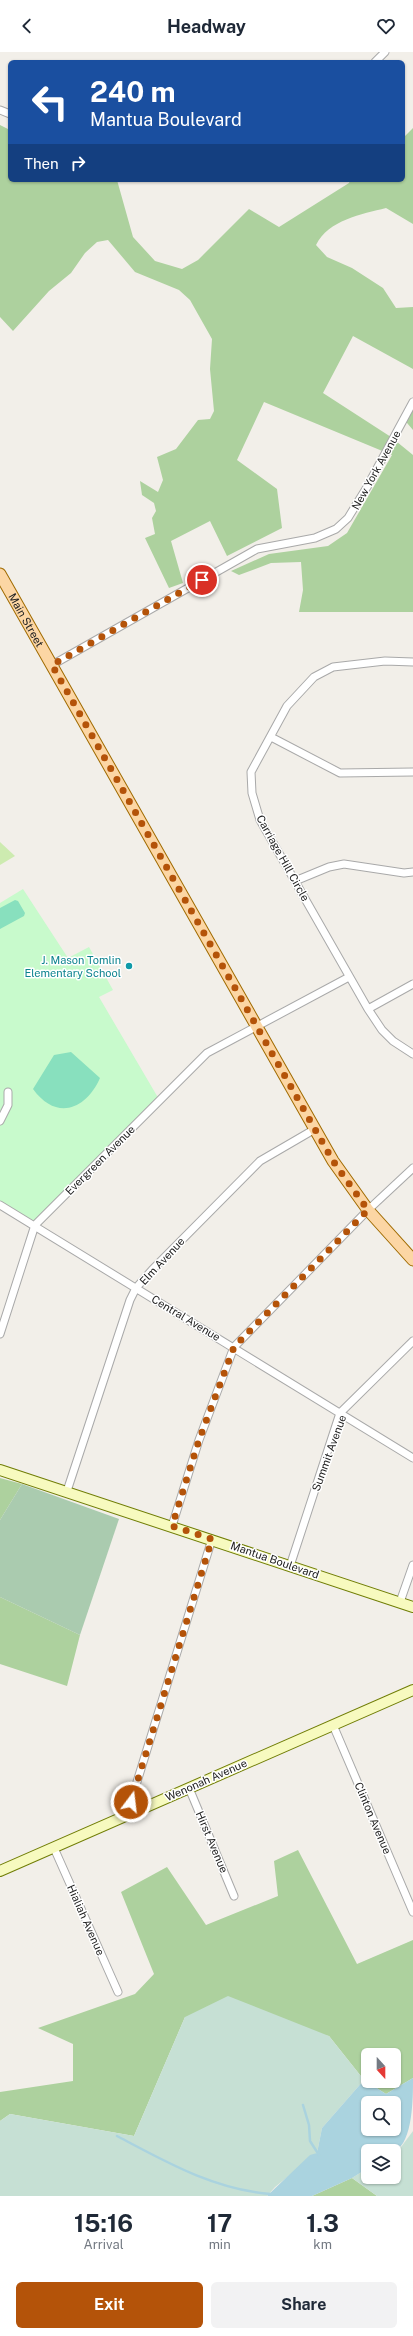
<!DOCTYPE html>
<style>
body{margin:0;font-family:"Public Sans",sans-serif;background:#f2f2f3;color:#1f2937;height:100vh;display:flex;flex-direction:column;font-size:15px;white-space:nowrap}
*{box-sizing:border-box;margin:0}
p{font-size:13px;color:#747a83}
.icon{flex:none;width:22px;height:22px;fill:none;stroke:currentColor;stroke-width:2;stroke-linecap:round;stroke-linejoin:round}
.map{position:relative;height:2144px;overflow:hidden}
.panel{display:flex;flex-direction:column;background:#fff;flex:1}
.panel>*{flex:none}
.hud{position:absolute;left:8px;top:8px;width:397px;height:122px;border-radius:6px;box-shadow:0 1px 3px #0004;background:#1a4fa0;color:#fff;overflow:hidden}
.needle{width:26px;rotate:159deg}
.buttons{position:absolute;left:361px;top:1996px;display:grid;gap:8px}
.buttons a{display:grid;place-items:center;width:40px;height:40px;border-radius:6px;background:#fff;box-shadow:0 1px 3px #0004;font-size:20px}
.pin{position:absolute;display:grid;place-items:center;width:34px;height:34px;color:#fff;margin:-17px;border:2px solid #fff;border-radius:50%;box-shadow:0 1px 4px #0007}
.me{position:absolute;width:44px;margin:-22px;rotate:15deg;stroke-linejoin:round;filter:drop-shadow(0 0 3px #0008)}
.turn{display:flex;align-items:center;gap:14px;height:84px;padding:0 16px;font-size:18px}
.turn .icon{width:52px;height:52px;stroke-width:2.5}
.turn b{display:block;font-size:28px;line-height:34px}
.then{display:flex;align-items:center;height:38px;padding:0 16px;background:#0003;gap:8px;font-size:15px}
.eta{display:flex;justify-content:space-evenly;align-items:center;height:68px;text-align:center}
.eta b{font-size:24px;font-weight:700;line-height:28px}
.cta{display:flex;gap:8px;margin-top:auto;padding:8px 16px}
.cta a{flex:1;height:46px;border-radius:6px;background:#b45309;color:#fff;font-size:16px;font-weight:700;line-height:46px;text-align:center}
.cta a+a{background:#f2f2f3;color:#1f2937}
header{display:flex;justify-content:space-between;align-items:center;height:52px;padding:0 16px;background:#fff;font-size:18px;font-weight:700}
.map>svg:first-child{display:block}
.grass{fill:#cdebb0}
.forest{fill:#add19e;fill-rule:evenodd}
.wetland{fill:#c6e0d4}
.cemetery{fill:#aacbaf}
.park{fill:#c8facc}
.pitch{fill:#88e0be}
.water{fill:#aad3df;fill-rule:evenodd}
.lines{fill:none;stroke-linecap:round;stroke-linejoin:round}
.stream{stroke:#aad3df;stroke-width:2.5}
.street-casing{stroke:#a9a9a9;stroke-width:9}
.secondary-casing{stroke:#707d05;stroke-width:12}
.primary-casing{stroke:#a06b00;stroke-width:13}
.street{stroke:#fff;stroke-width:7}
.secondary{stroke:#f7fabf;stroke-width:10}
.primary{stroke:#fcd6a4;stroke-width:11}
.route{stroke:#b45309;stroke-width:7;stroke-dasharray:0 12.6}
.culture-dot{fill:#0f9aa8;stroke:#fff;stroke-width:1.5}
.labels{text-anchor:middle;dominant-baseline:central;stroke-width:3;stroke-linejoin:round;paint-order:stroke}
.street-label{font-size:11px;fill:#222;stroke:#fff}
.culture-label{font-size:11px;fill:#0d838f;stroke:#fff;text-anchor:end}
</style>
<header><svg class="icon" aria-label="back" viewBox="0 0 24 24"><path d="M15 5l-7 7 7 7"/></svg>Headway<svg class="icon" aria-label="heart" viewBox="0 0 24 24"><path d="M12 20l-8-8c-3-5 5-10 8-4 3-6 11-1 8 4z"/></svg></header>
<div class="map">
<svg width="413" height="2144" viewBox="0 0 413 2144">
<rect width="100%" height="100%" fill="#f2efe9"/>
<!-- grass -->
<path class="grass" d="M0 790 15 804 0 813Z"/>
<!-- forest -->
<path class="forest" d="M0 73 10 78V128H117L133 185 155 209 182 217 198 208 249 157 279 175 349 131 350 128H403V86L413 76V172L386 156C362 162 328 168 316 193L327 205 352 216 383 236 396 256 413 255V317L353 284 323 341 391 385 413 403V560H299L303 538 301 510 271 511 239 523 231 519 269 502 328 494 347 481 392 403 264 350 237 408 277 437 282 476 227 504 210 469 171 489 183 531 169 536 145 486 155 482 152 466 156 459 154 451 142 443 140 429 158 440 163 428 157 405 176 397 198 368 210 367 214 359 210 317 212 287 190 248 179 238 135 220 108 188 97 190 85 201 71 221 49 239 13 279 0 265Z
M413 346V378L402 365Z
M0 1426 22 1432 0 1468Z
M0 1545 80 1583 67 1634 0 1612Z
M298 1798 357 1912 413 1888V2026L386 2042 364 2028 329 1984 185 1965 134 2084 10 2062 0 2069V2040L73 2029V1992L38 1976 135 1942 154 1922 121 1840 167 1815 206 1873 278 1844 274 1809ZM368 2003H394V2029H368Z
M352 2126 377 2144H312Z"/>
<!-- wetland -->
<path class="wetland" d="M228 1944 329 1984 364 2028 322 2076 317 2101 275 2135 267 2144H0V2069L10 2062 134 2084 185 1965Z
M413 2079V2144H377L352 2126 368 2116V2125H394V2100L401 2095Z"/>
<!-- cemetery -->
<path class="cemetery" d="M22 1432 119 1467 80 1583 0 1545V1468Z"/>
<!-- park -->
<path class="park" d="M23 837 68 906 89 895 113 938 99 945 160 1049 37 1177 0 1154V1073L3 1067 0 1063V851Z"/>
<!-- pitch -->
<path class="pitch" d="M15 848 18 849 25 861 24 864 0 877V856Z
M71 1000 100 1026C86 1058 56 1069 33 1037L54 1003Z"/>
<!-- water -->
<path class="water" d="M413 2026C413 2046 413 2090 395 2099 389 2101 376 2099 368 2099V2116L352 2126 312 2144H267L310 2103 317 2101 322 2076 364 2028 386 2042ZM368 2051H394V2077H368Z"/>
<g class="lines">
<!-- stream -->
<path class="stream" d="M303 2053 309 2073 310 2089 319 2103
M117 2084C166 2110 215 2138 271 2142"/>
<!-- street casing -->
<g class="street-casing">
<path id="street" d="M375 10 385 0
M0 58 10 62
M413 610 385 609 333 615 314 625 287 654 251 720 252 741 260 768 368 957 382 978 393 989 413 1002
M52 613 257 497 315 486 336 477 348 466 367 435 413 350
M271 685 340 721 413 720
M295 829 329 815 344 812 404 821 413 820
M368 957 413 932
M0 1069 8 1053V1040
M0 1153 413 1406
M0 1282 35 1173 207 1001 349 925
M67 1439 130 1248 136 1236 152 1218 260 1109 315 1077
M172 1474 199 1388 234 1295 368 1158 413 1116
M290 1514 340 1361 413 1289
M400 1550 413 1513
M333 1673 413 1860
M189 1736 234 1844
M135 1760 132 1746 212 1487
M54 1796 118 1940"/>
</g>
<!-- secondary casing -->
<g class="secondary-casing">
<path id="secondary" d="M0 1418 413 1555
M0 1819 413 1638"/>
</g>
<!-- primary casing -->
<g class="primary-casing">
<g id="primary">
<path id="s1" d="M0 522 333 1109 368 1158 413 1208"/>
</g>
</g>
<!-- street -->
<use href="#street" class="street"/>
<!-- secondary -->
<use href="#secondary" class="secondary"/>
<!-- primary -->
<use href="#primary" class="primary"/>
</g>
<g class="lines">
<!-- route -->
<path class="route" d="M131 1750 212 1487 172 1474 199 1388 234 1295 368 1158 333 1109 52 613 202 528"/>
</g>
<!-- markers -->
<circle class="culture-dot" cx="129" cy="914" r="4"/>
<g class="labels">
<!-- street labels -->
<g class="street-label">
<text transform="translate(376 418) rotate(-61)">New York Avenue</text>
<text stroke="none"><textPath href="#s1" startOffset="53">Main Street</textPath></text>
<text transform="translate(283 806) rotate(61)">Carriage Hill Circle</text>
<text transform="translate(100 1108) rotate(-45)">Evergreen Avenue</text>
<text transform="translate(162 1209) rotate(-47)">Elm Avenue</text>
<text transform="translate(186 1266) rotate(31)">Central Avenue</text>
<text transform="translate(329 1401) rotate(-70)">Summit Avenue</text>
<text transform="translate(275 1508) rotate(19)">Mantua Boulevard</text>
<text transform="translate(206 1728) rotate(-24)">Wenonah Avenue</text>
<text transform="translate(373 1766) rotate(67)">Clinton Avenue</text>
<text transform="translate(212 1790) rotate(67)">Hirst Avenue</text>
<text transform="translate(86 1868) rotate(66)">Hialiah Avenue</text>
</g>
<!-- culture labels -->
<g class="culture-label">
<text x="121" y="908">J. Mason Tomlin<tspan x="121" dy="13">Elementary School</tspan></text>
</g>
</g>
</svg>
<div class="buttons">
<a><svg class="needle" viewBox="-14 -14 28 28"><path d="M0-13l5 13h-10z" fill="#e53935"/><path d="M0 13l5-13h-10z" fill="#747a83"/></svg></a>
<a><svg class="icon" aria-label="search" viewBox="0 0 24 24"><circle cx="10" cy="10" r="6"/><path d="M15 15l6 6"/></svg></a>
<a><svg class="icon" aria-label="layers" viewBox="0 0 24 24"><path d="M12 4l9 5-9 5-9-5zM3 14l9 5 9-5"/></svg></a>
</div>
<div class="pin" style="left:202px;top:528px;background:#d93025"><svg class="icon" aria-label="arrive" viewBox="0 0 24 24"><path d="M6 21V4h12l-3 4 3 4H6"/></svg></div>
<svg class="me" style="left:131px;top:1750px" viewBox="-20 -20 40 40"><circle r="17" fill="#b45309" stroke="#fff" stroke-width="3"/><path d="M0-11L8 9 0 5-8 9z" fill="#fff"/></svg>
<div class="hud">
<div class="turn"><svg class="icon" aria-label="left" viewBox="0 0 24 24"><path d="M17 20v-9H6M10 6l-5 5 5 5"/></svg><div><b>240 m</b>Mantua Boulevard</div></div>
<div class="then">Then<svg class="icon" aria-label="right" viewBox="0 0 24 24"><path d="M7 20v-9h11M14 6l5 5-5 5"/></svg></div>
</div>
</div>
<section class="panel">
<div class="eta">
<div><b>15:16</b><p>Arrival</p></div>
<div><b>17</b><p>min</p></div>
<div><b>1.3</b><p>km</p></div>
</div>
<div class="cta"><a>Exit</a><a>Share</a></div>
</section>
